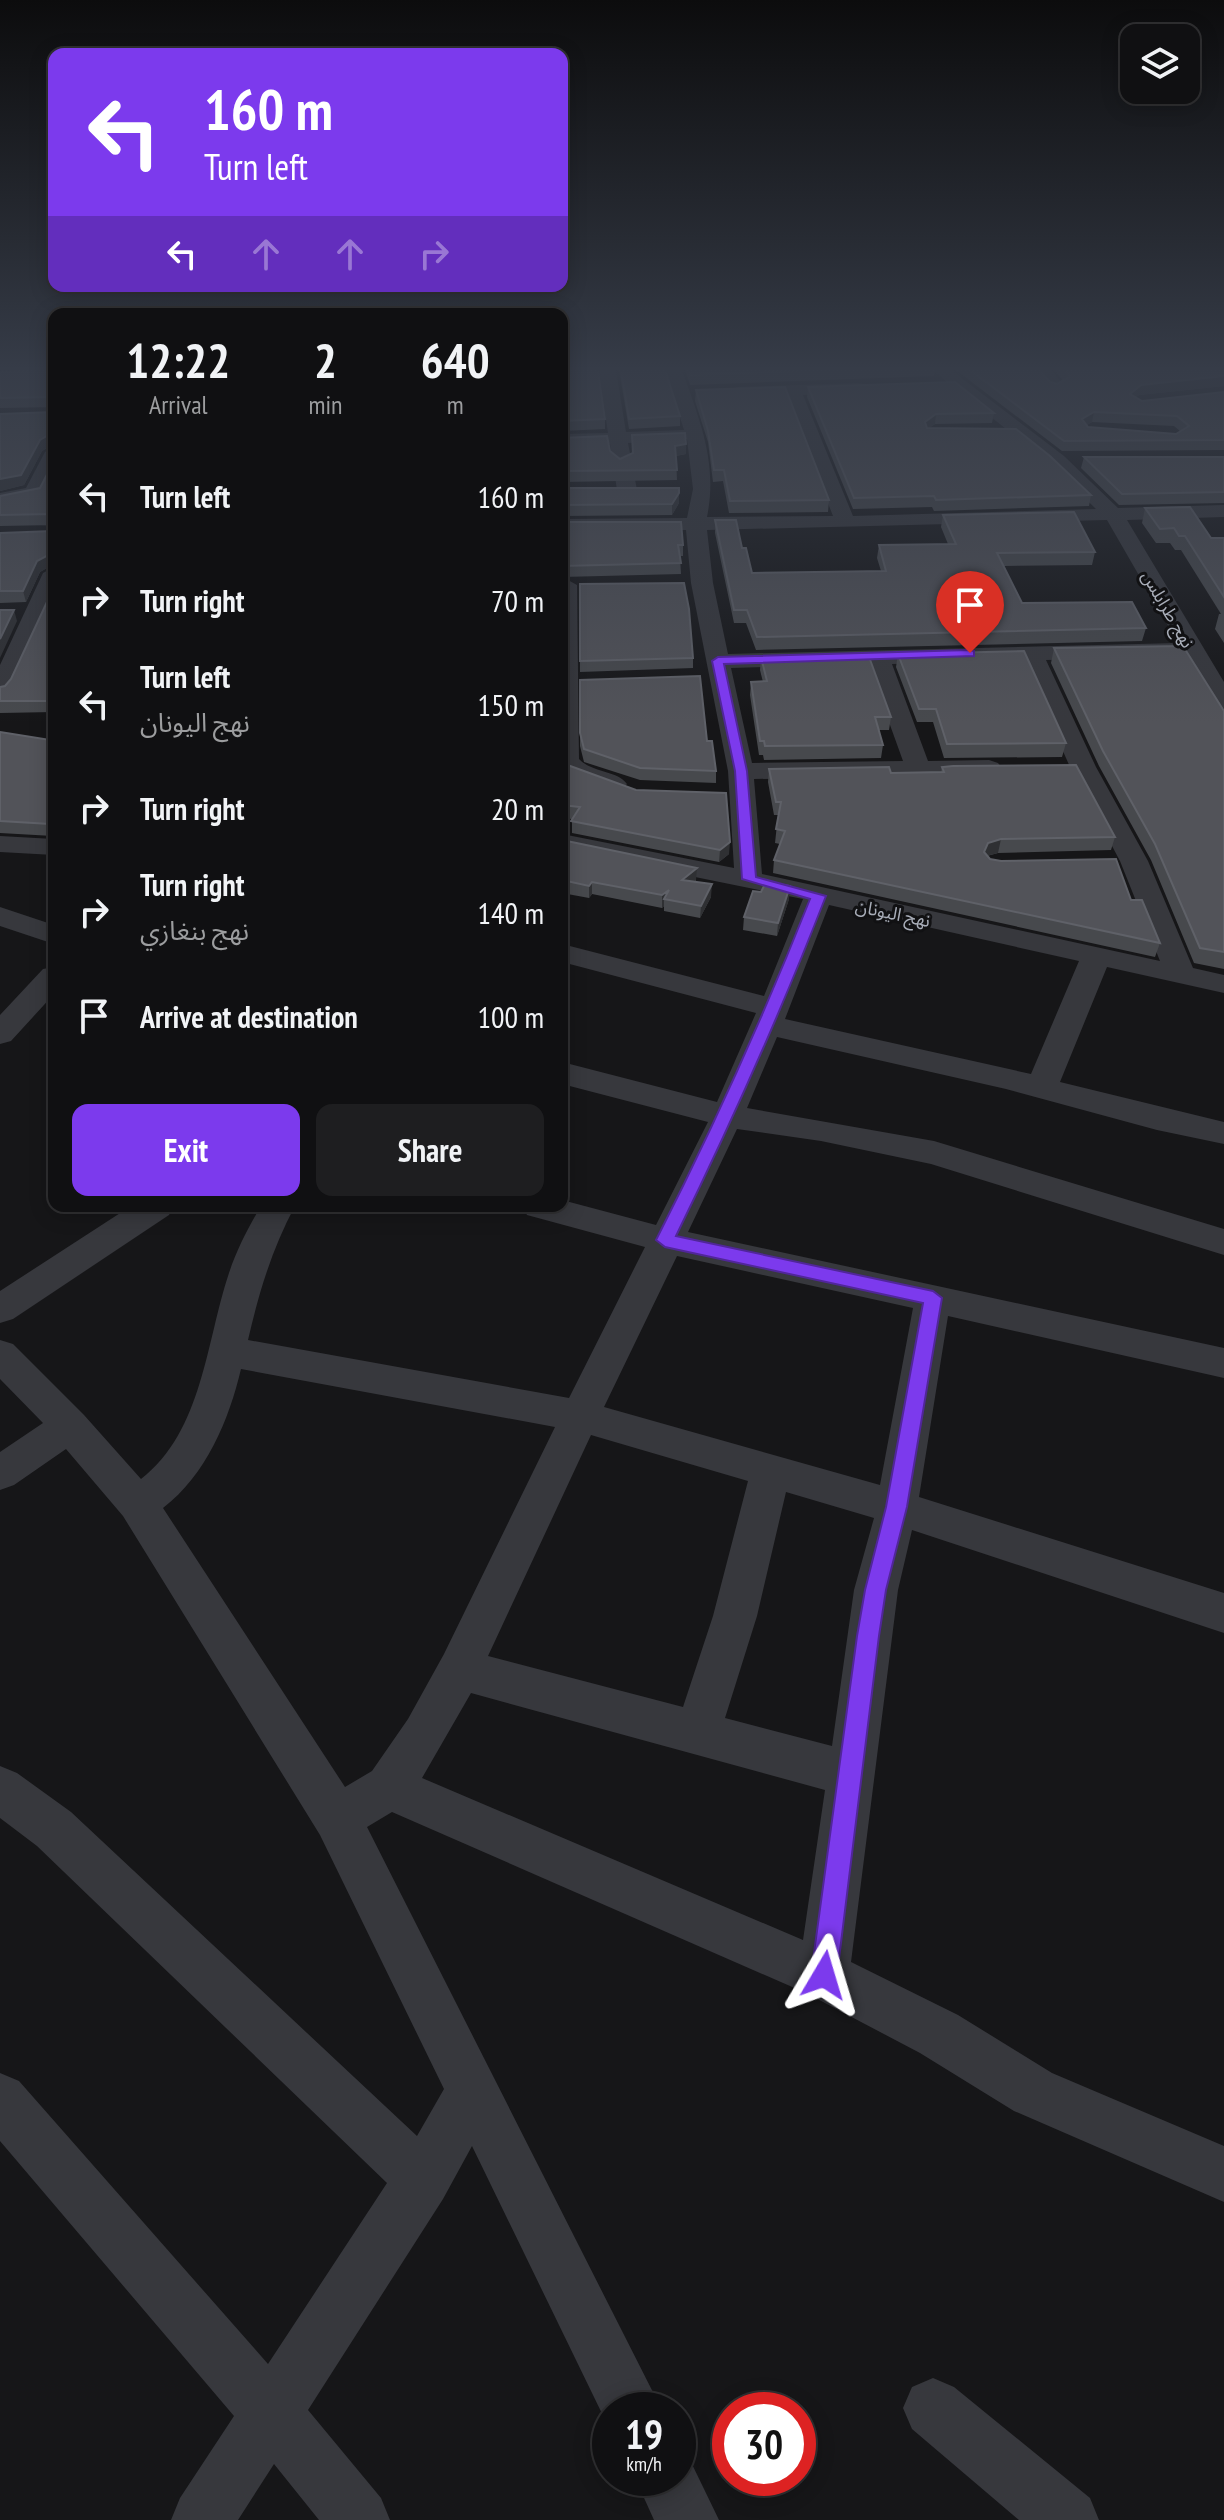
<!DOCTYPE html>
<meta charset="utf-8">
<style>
body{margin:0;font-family:"PT Sans Narrow","Noto Sans Arabic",sans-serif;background:#1e1e20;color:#f1f3f6;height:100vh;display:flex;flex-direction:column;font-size:30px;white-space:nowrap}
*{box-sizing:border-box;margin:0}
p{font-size:26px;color:#9c9d9f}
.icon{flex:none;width:44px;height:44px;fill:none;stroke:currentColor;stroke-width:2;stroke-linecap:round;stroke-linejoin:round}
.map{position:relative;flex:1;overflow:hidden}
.panel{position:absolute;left:48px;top:308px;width:520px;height:904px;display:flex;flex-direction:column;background:#101012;border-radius:16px;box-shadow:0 4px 20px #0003,0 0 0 2px #303032}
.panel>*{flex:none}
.banner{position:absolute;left:48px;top:48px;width:520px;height:244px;border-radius:16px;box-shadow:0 4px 20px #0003,0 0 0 2px #303032;background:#7c3aed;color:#fff;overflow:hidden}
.fabs{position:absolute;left:1120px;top:24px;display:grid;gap:16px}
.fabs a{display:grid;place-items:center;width:80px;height:80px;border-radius:16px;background:#101012;box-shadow:0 4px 20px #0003,0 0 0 2px #303032;font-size:40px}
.speed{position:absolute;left:592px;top:2392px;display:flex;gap:16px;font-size:40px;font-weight:700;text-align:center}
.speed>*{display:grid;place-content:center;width:104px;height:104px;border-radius:50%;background:#101012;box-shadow:0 4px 20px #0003,0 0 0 2px #303032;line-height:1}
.speed small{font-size:20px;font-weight:400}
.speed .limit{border:12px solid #d22;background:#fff;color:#111}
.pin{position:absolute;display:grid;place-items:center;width:68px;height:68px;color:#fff;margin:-82px -34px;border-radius:50% 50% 50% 0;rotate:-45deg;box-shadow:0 0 8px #0007}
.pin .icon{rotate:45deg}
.me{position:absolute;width:88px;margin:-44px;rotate:7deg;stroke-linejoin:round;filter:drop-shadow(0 0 6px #0008)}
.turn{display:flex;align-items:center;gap:28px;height:168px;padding:0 24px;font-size:36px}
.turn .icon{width:104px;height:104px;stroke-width:2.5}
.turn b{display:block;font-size:56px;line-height:68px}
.lanes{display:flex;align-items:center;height:76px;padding:0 24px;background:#0003;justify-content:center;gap:40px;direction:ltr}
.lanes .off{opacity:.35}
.eta{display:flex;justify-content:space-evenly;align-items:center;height:136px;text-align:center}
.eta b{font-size:48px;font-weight:800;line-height:56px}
.cta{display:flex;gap:16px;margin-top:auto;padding:16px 24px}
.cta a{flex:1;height:92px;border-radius:16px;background:#7c3aed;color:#fff;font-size:32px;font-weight:800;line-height:92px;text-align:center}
.cta a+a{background:#1e1e20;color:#f1f3f6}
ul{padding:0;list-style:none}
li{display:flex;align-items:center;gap:24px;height:104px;padding:0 24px}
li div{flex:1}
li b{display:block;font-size:30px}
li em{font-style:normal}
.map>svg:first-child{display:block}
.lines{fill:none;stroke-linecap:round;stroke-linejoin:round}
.minor{fill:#37383d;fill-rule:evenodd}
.wall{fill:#47494d;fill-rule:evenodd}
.shaded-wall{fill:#2f3033}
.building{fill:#525359;stroke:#5f6168;stroke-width:2;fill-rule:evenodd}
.route{fill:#7c3aed;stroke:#51269a;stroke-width:2}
.labels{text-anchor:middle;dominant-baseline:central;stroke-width:6;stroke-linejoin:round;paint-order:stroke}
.far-street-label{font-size:18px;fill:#a8adb8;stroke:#111113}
</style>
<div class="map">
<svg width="1224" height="2520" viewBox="0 0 1224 2520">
<rect width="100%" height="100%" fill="#161618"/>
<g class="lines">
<!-- minor -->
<path class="minor" d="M599 370H616L626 432 684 430 665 370H682C700 421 718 463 707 517L833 516 786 396 737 397 728 392 737 387 858 383 864 384 867 388 864 392 803 395 853 516 1096 509 1050 464 932 370H951L1064 456 1118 508 1224 505V517L1127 520 1224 682V709L1215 707 1186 657 1046 660 1096 767 1148 861 1193 968 1224 975V993L1107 967 1060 1082 1224 1122V1144L1157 1130 1006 1089 777 1037 747 1108 934 1141 1224 1229V1255L931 1164 821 1141 737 1129 688 1232 1224 1348V1378L948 1316 919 1497 1224 1593V1633L912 1530 898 1590 851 1962 958 2015 1052 2073 1224 2146V2202L1014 2111 920 2053 806 1993 392 1812 367 1827 662 2410H610V2430L472 2146 443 2199 308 2410 381 2498 390 2520H319L274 2464 238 2520H171L180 2498 234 2416 0 2141V2073L19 2081 268 2364 387 2183 37 1846 0 1818V1766L17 1773 71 1812 417 2136 444 2089 320 1835 123 1516 66 1449 14 1485 0 1490V1452L43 1423 0 1379V1340L13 1344 84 1415 141 1479C203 1431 206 1341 229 1273 237 1249 248 1228 261 1206H295C272 1249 259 1292 248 1340L569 1398 645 1247 527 1215 522 1206H562V1200L656 1225 708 1122 562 1084V1062L717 1102 756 1013 562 962V944L764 996 803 899 562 850V834L734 868 728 771 691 583 686 530 562 531V519L687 518 693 489 687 439 628 443 637 490 627 496 617 490 610 444 562 446V434L608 433ZM1107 520 1178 643 728 654 713 583 707 530ZM1023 661 1070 767 1120 861 1160 961 762 874 754 779 989 776 998 773 1002 768 998 763 989 760 928 761 892 664ZM868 664 903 761 752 763 731 668ZM829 905 1079 961 1031 1074 785 1019ZM677 1256 913 1308 880 1485 604 1407ZM241 1369 555 1427 444 1654 408 1719 372 1771 345 1787 163 1508C206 1475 229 1420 241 1369ZM591 1435 748 1481 713 1616 683 1707 488 1656ZM786 1492 874 1518 854 1590 832 1746 725 1718 757 1616ZM471 1693 825 1790 803 1940 422 1778Z
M1033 370H1051L1065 386 1056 391 1050 390Z
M54 446V471L40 497 0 505V493L26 488 45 452Z
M54 567V597L12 690 8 695 0 697V665L43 573Z
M566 579 577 585 579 759C592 773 617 770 627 784L623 789C605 794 576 784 562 772V580Z
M0 836 54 839V855L0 852Z
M0 907 54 925V944L0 926Z
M54 967V994L11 1041 0 1044V1015L43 969Z
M131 1206H174L169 1215 13 1319 0 1323V1291Z
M933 2378 954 2387 1090 2498 1099 2520H1019L912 2429 903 2408 912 2387Z
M678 2452 688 2456 719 2520H654L635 2478H678Z"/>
</g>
<!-- wall -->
<path class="wall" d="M54 370V457L53 444 42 451 24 485 0 491V414L54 412V407L0 408V372Z
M562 370 605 419V429L562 431Z
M619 370H665L680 416V426L629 429Z
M685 370H935L934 376 690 385Z
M956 370H1040L1050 382 1057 384 1063 381 1055 370H1224V386L1139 395 1136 397 1142 401 1224 392V450L1062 451ZM1092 422 1174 426 1180 431 1176 434 1088 427 1087 425Z
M808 387 994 413 992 423 935 424 929 428 1091 495 1089 506 934 511 932 507 853 509 807 397Z
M696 390 829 500 828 512 729 513 723 481 713 482 708 442 695 401Z
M632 435 686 444V454L676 456 677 480 562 482V438L610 451 620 459 632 453Z
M1084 457H1224V503L1119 505 1081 468Z
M54 461V712L0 713V687L5 686 11 679 54 587 52 565 40 572 26 602 0 603V533L53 531 54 525 0 526V496L40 488Z
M562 488 679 493V503L672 515 562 516Z
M1145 508 1211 538H1224V643L1215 629 1219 614H1221L1181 550H1175L1170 543H1156L1142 523Z
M943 515 1095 552 1092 565 1004 566 1022 603 1146 628 1142 641 756 650 746 623H734L715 533V520L742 548 752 573 881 571 877 558 879 545 948 544 941 527Z
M562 522 683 545V556H680L681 574 562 577Z
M580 584 693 658V668L580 672Z
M1054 648 1224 711V969L1194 963 1151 860 1099 766 1051 663Z
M898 654 1066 743 1062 757 944 758 933 722H917L896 667Z
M761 657 891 717 889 730H879L883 745 881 758 764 760 763 755H759L750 695 751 682H763L760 670Z
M580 680 707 741 716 771V783L640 780 584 762 580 746Z
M0 732 50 740 54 737V841L53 836 0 833Z
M562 763 729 854 719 862 572 833V819L562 818Z
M942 767 1115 837 1111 850 998 853 987 856 990 859 1131 900 1160 943 1155 957 773 873 774 860 780 844 775 843 778 815H774L768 782 769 769 891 773 941 772Z
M562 840 696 880 695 882 711 897 700 918 664 911V906L662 908 592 894 589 898 562 893Z
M789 899 777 936 743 930 744 917Z"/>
<!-- shaded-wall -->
<path class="shaded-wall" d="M1224 376V386L1139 395 1127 404 1130 394 1141 385Z
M1094 412 1092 422 1080 429 1082 419Z
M936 414 935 424 923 432 925 422Z
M52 433 54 443 42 451 24 485 0 491V479L40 440Z
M686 444V454L675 456V446Z
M679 493V503L672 515V504Z
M52 553 54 564 40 572 26 602 23 591 37 561Z
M14 610 17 621 0 658V639Z
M1001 839 998 853 986 856 984 852 988 843Z
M730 842 729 854 719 862 720 850Z
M697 868 696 880 682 892V880Z
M592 882V894L589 898V886Z
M712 884 711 897 700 918 701 906Z
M790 886 789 899 777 936 778 923Z
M669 890 664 899V906L662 908V895Z"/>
<!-- building -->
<path class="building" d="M54 370V399L51 397 0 398V372Z
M562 370H598L605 419 562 421Z
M621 370H665L680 416 629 419Z
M689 370H821L690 375Z
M970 370H1040L1050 382 1057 384 1070 377 1065 370H1224V376L1141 385 1130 394 1142 401 1224 392V440L1064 441ZM1094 412 1177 416 1189 426 1176 434 1088 427 1082 419Z
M955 382 994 413 936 414 925 422 927 428 1016 429 1050 456 1091 495 936 500 934 496 854 498 808 387Z
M785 387 829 500 730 501 724 470H714L708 431 696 390Z
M54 406V457L52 433 40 440 21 475 0 479V414L54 412Z
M685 433 686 444 675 446 677 470 562 471V438L607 436 610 451 620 459 633 453 632 435Z
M1084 457H1224V492L1122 494Z
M54 461V517L51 514 0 515V496L40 488Z
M562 488H679V493L672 504 562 505Z
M1190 507 1211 538H1224V597L1185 536H1179L1174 528 1160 529 1145 508Z
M1074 512 1095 552 997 553 1022 603 1132 602 1146 628 757 637 747 610H734L715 520H736L742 548H746L752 573 886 571 879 545 956 544 943 515Z
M54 519V701H0V687L5 686 11 679 54 587 52 553 37 561 23 591H0V533L53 531Z
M562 522H681L683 545H678L681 563 562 566Z
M684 583 689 609 693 658 580 661V584Z
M0 610H14L0 639Z
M1183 646 1224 711V952L1200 948 1155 844 1103 751 1054 648Z
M1024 651 1066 743 947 744 936 709H919L898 654Z
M868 654 891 717H875L883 745 765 746 764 741H760L751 682 767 681 761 657Z
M700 676 707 741H712L716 771 640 768 584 749 580 733V680Z
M0 732 50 740 54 737V838L50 824 0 821Z
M562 763 636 790 726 793 730 842 720 850 571 821 580 807 562 805Z
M1076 765 1115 837 1001 839 988 843 984 852 990 859 1001 861 1116 859 1131 900H1142L1160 943 774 860 785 831 776 829 781 802H776L769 769 889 767 891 773 944 772 942 767 953 766Z
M562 840 697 868 682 880 712 884 701 906 664 899 669 890 662 895 592 882 589 886 562 880Z
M766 882 790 886 778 923 744 917 753 891 761 892Z"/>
<!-- sky -->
<linearGradient id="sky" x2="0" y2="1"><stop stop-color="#0c0c0d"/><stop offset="0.51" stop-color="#363c48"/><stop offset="1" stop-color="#363c48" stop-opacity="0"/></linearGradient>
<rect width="1224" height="723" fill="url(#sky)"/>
<!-- route -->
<path class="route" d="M970 650 974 651V656L724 664 747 771 756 877 826 896C781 1012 731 1124 676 1236L933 1291 942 1298 907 1507 886 1590 879 1636 837 1975 834 1984 824 1988 815 1984 811 1975 857 1636 865 1590 886 1507 923 1303 665 1247 656 1240C713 1128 764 1015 810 899L742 879 735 771 712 661 718 657Z"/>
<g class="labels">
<!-- far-street labels -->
<g class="far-street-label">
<text transform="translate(1168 609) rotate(60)">نهج طرابلس</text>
<text transform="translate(893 913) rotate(12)">نهج اليونان</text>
</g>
</g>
</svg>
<div class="fabs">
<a><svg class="icon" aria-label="layers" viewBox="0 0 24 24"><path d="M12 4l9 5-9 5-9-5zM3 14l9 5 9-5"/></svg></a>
</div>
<div class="speed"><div>19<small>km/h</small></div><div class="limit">30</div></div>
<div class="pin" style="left:970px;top:653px;background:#d93025"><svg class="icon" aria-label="arrive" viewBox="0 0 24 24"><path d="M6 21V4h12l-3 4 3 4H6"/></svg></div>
<svg class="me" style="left:824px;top:1975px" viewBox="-20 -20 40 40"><path d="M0-17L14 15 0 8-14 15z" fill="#7c3aed" stroke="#fff" stroke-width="4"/></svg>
<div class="banner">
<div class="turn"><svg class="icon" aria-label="left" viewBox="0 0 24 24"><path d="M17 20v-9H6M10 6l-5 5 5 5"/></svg><div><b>160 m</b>Turn left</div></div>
<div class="lanes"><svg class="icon" aria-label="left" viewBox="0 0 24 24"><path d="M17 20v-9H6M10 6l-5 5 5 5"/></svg><svg class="icon off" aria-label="ahead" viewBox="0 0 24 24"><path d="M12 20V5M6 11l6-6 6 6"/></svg><svg class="icon off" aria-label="ahead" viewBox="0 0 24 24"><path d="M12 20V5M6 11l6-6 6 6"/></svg><svg class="icon off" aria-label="right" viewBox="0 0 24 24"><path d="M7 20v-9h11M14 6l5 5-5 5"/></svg></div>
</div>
<section class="panel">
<div class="eta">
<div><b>12:22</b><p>Arrival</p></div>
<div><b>2</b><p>min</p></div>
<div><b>640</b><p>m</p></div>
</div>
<ul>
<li><svg class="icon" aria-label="left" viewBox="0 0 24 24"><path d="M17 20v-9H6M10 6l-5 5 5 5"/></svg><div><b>Turn left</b></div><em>160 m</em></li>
<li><svg class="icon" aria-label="right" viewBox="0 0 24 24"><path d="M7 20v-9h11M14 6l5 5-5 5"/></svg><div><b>Turn right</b></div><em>70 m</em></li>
<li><svg class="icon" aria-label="left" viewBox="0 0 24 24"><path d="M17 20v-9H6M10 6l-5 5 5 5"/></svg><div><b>Turn left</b><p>نهج اليونان</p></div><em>150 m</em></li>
<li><svg class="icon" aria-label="right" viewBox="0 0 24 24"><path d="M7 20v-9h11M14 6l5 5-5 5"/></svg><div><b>Turn right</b></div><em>20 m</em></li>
<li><svg class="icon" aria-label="right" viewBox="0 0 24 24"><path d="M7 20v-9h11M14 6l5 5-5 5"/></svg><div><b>Turn right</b><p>نهج بنغازي</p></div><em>140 m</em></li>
<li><svg class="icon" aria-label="arrive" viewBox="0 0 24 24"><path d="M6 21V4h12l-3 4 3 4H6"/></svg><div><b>Arrive at destination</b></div><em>100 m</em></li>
</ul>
<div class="cta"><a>Exit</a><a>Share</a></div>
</section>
</div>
